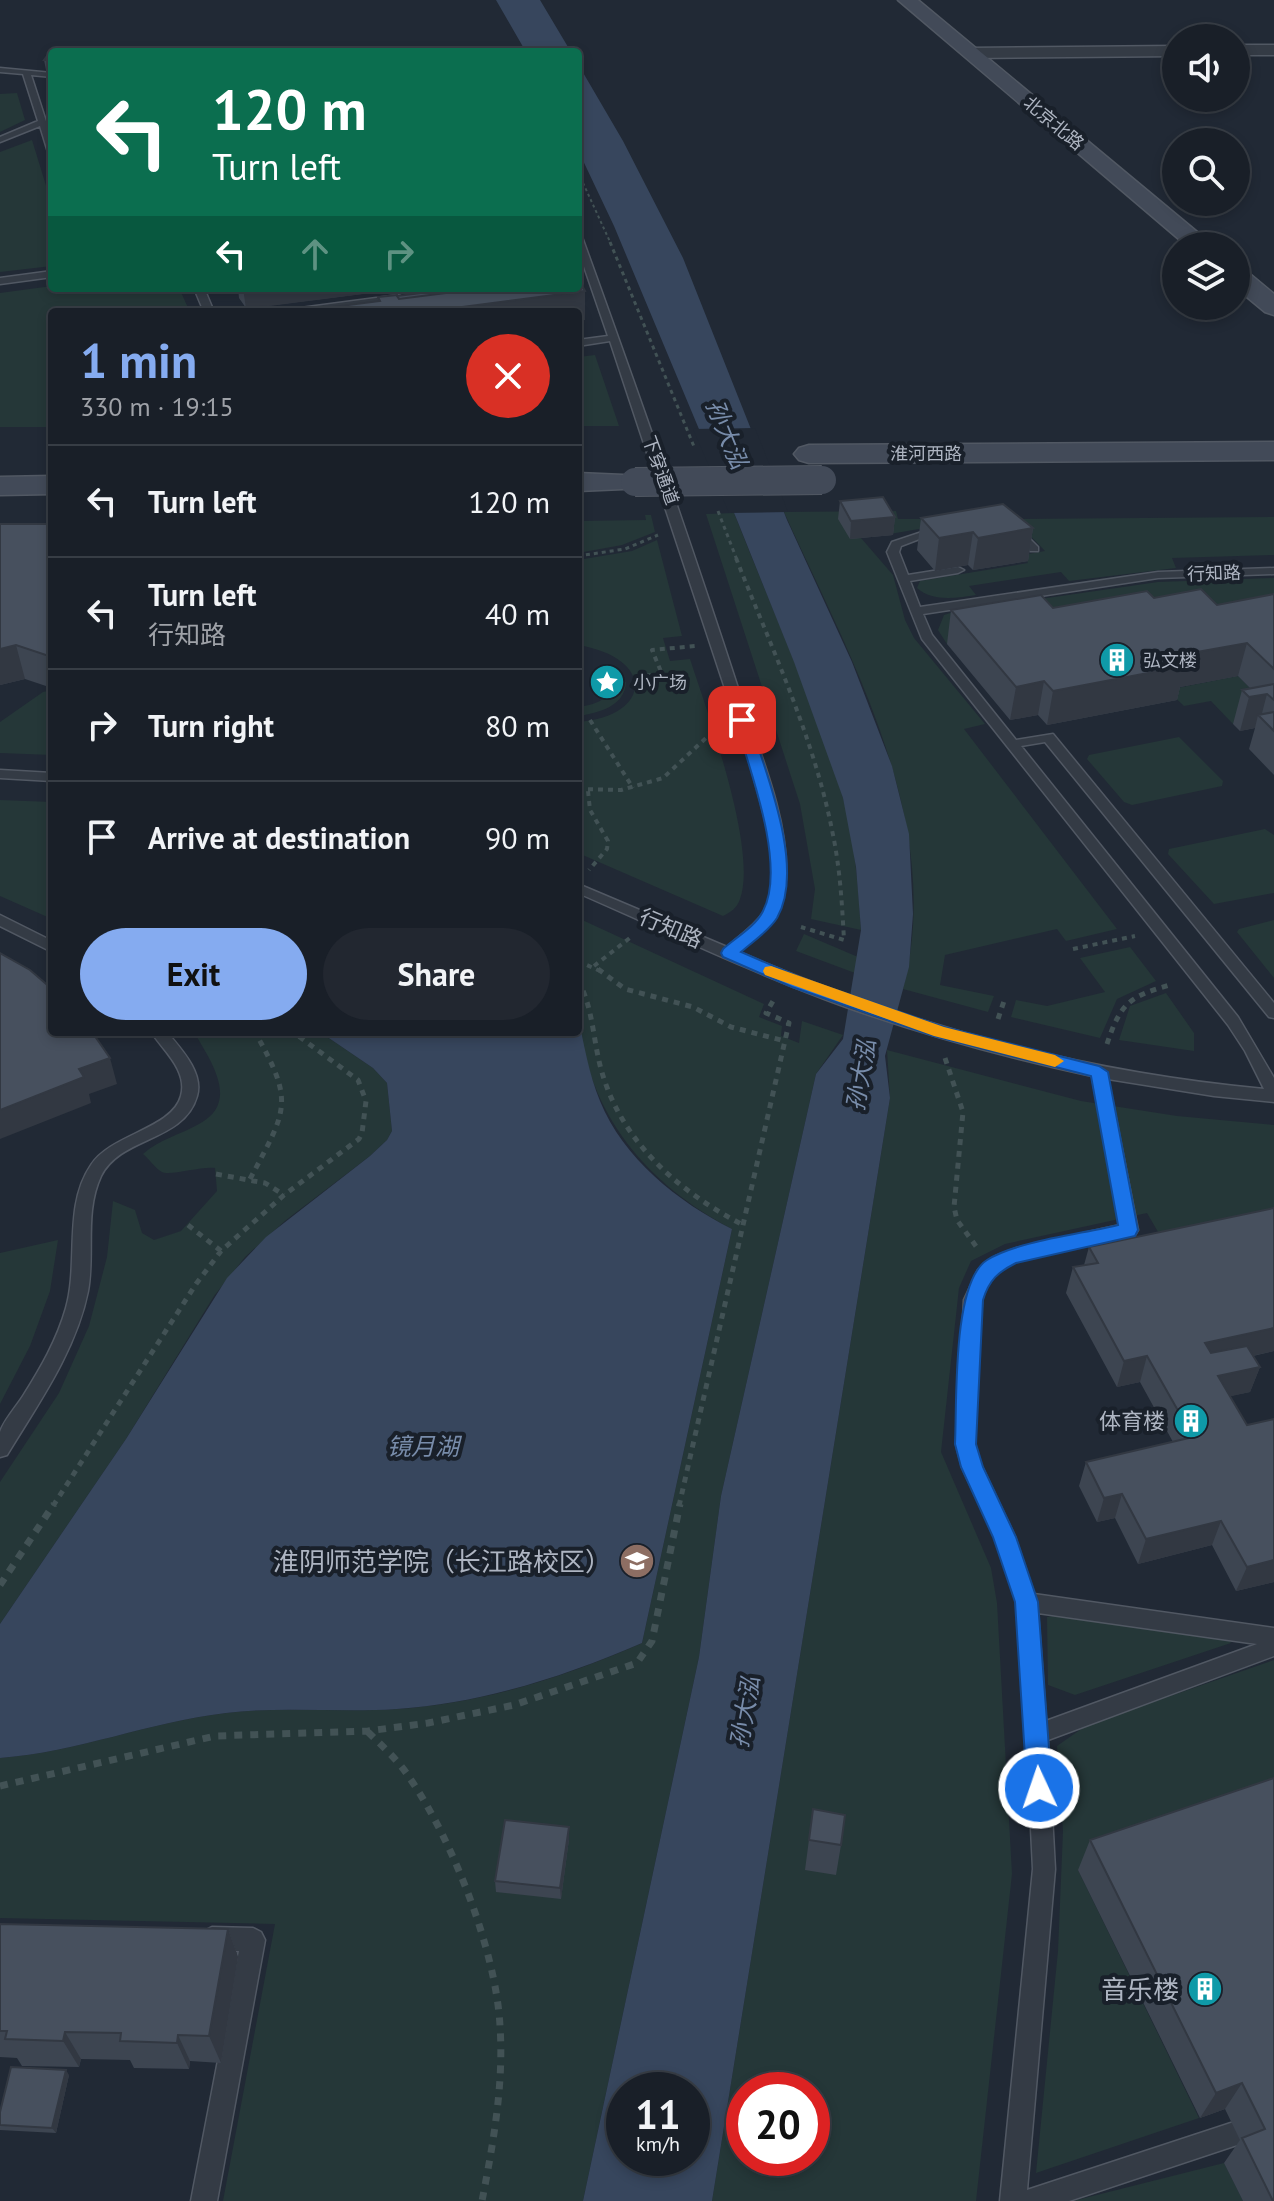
<!DOCTYPE html>
<meta charset="utf-8">
<style>
body{margin:0;font-family:"PT Sans","Noto Sans SC",sans-serif;background:#222730;color:#f1f3f6;height:100vh;display:flex;flex-direction:column;font-size:30px;white-space:nowrap}
*{box-sizing:border-box;margin:0}
p{font-size:26px;color:#9fa2a8}
.icon{flex:none;width:44px;height:44px;fill:none;stroke:currentColor;stroke-width:2;stroke-linecap:round;stroke-linejoin:round}
.map{position:relative;flex:1;overflow:hidden}
.drawer{position:absolute;left:48px;top:308px;width:534px;height:728px;display:flex;flex-direction:column;background:#191f28;border-radius:8px;box-shadow:0 4px 12px #0003,0 0 0 2px #373d45}
.drawer>*{flex:none}
.guide{position:absolute;left:48px;top:48px;width:534px;height:244px;border-radius:8px;box-shadow:0 4px 12px #0003,0 0 0 2px #373d45;background:#0b6e4f;color:#fff;overflow:hidden}
.fabs{position:absolute;left:1162px;top:24px;display:grid;gap:16px}
.fabs a{display:grid;place-items:center;width:88px;height:88px;border-radius:50%;background:#191f28;box-shadow:0 4px 12px #0003,0 0 0 2px #373d45;font-size:40px}
.speed{position:absolute;left:606px;top:2072px;display:flex;gap:16px;font-size:40px;font-weight:700;text-align:center}
.speed>*{display:grid;place-content:center;width:104px;height:104px;border-radius:50%;background:#191f28;box-shadow:0 4px 12px #0003,0 0 0 2px #373d45;line-height:1}
.speed small{font-size:20px;font-weight:400}
.speed .limit{border:12px solid #d22;background:#fff;color:#111}
.pin{position:absolute;display:grid;place-items:center;width:68px;height:68px;color:#fff;margin:-34px;border-radius:16px;box-shadow:0 4px 12px #0006}
.me{position:absolute;width:88px;margin:-44px;rotate:357deg;stroke-linejoin:round;filter:drop-shadow(0 0 6px #0008)}
.turn{display:flex;align-items:center;gap:28px;height:168px;padding:0 32px;font-size:36px}
.turn .icon{width:104px;height:104px;stroke-width:2.5}
.turn b{display:block;font-size:56px;line-height:68px}
.lanes{display:flex;align-items:center;height:76px;padding:0 32px;background:#0003;justify-content:center;gap:40px;direction:ltr}
.lanes .off{opacity:.35}
.round{display:grid;place-items:center;flex:none;width:84px;height:84px;border-radius:42px;background:#222730}
.head{display:flex;align-items:center;justify-content:space-between;height:136px;padding:0 32px}
h1{font-size:48px;font-weight:600;line-height:60px;color:#85abf0}
.cta{display:flex;gap:16px;margin-top:auto;padding:16px 32px}
.cta a{flex:1;height:92px;border-radius:48px;background:#85abf0;color:#111;font-size:32px;font-weight:600;line-height:92px;text-align:center}
.cta a+a{background:#222730;color:#f1f3f6}
ul{padding:0;list-style:none}
li{display:flex;align-items:center;gap:24px;height:112px;padding:0 32px;border-top:2px solid #373d45}
li div{flex:1}
li b{display:block;font-size:30px}
li em{font-style:normal}
.map>svg:first-child{display:block}
.green{fill:#253738;fill-rule:evenodd}
.water{fill:#37465d;fill-rule:evenodd}
.pier{fill:#212935}
.lines{fill:none;stroke-linecap:round;stroke-linejoin:round}
.service-casing{stroke:#515863;stroke-width:3}
.tertiary-casing{stroke:#515863;stroke-width:3}
.secondary-casing{stroke:#515863;stroke-width:3}
.path-far4{stroke:#425255;stroke-width:2;stroke-dasharray:3 3;stroke-linecap:butt}
.path-far3{stroke:#425255;stroke-width:3;stroke-dasharray:4 4;stroke-linecap:butt}
.path-far2{stroke:#425255;stroke-width:4;stroke-dasharray:5 5;stroke-linecap:butt}
.path-far1{stroke:#425255;stroke-width:5;stroke-dasharray:6 6;stroke-linecap:butt}
.path{stroke:#425255;stroke-width:7;stroke-dasharray:8 8;stroke-linecap:butt}
.service{fill:#343b45;fill-rule:evenodd}
.tertiary{fill:#343b45;fill-rule:evenodd}
.secondary{fill:#424a58;fill-rule:evenodd}
.secondary-bridge-casing{stroke:#515863;stroke-width:30;stroke-linecap:butt}
.secondary-bridge{stroke:#424a58;stroke-width:28}
.wall{fill:#3d4551}
.shaded-wall{fill:#323842}
.building{fill:#47505e;stroke:#323842;stroke-width:2}
.route{fill:#1a73e8;stroke:#114b97;stroke-width:2}
.slow{fill:#f59e0b}
.labels{text-anchor:middle;dominant-baseline:central;stroke-width:8;stroke-linejoin:round;paint-order:stroke}
.far-street-label{font-size:18px;fill:#aeb5c2;stroke:#19202a}
.far-poi-label{font-size:18px;fill:#aeb5c2;stroke:#19202a;text-anchor:start}
.street-label{font-size:22px;fill:#aeb5c2;stroke:#19202a}
.poi-label{font-size:22px;fill:#aeb5c2;stroke:#19202a;text-anchor:end}
.water-label{font-size:24px;font-style:italic;fill:#788caa;stroke:#19202a}
.near-poi-label{font-size:26px;fill:#aeb5c2;stroke:#19202a;text-anchor:end}
</style>
<div class="map">
<svg width="1274" height="2201" viewBox="0 0 1274 2201">
<rect width="100%" height="100%" fill="#212935"/>
<!-- green -->
<path class="green" d="M17 93 25 120 0 132V94Z
M32 140 52 205V266L0 272V152Z
M52 286 179 288 190 312H52V427H0V293Z
M595 355 619 426H578V357Z
M896 511 898 519H977C938 524 900 534 861 538L893 575 905 620 914 638 985 724 964 729 1117 929 1066 941 1057 929 945 955 940 985 994 996 988 1012 903 989C946 823 850 658 784 512Z
M734 513C771 607 814 701 843 798 855 840 858 886 861 930L811 919 815 889 800 804 706 514Z
M645 515H651L655 532 622 545 578 553V521L646 520Z
M1274 517V555L1172 558 1176 568 1069 581 1061 572 969 586 976 595C957 598 932 602 917 588L920 581 1028 563 1023 555 1045 551 1014 519Z
M657 540 682 636 663 638 670 661 690 659C707 711 758 850 740 899 737 908 731 912 723 916L578 853V722C652 716 656 658 578 645V560L632 551Z
M1274 578V626L1035 628 947 644 938 630 944 615 956 611 1158 582Z
M1238 676 1274 712V716L1233 724 1211 701 1184 706 1167 690Z
M626 682C625 706 599 713 578 716V707C593 705 609 701 612 684Z
M52 690V755L0 753V722L43 692Z
M1179 737 1223 781 1222 786 1132 805 1124 802 1087 759 1089 755Z
M0 800 52 802V919L0 896Z
M1265 829 1274 835V893L1214 904 1168 854 1169 849Z
M578 918 764 1004 759 1017 782 1026 781 1036 799 1043 802 1021 843 1035 816 1074 721 1496 699 1657 583 2201H223L275 1924 0 1918V1758C78 1752 149 1722 226 1713 283 1706 340 1713 397 1709 483 1703 563 1678 642 1643L732 1229C647 1184 588 1115 578 1016 575 984 578 950 578 918Z
M1274 920V978L1237 932 1239 929Z
M804 934 858 957 855 973 796 951Z
M1130 947 1156 981 1117 999 1100 1038 1011 1017 1016 1000 1047 1006 1105 992 1080 958Z
M1166 993 1194 1033V1051L1119 1040 1130 1006Z
M194 1032H320L373 1068 387 1083 392 1131 387 1140 370 1156 286 1220 245 1257 214 1296 126 1439 0 1624V1482L59 1393 89 1326 107 1257 113 1201 135 1210 142 1233 154 1240 181 1231 217 1191 215 1168C202 1166 170 1176 162 1172 156 1169 149 1159 143 1154 160 1139 180 1135 199 1124 241 1102 210 1060 194 1032Z
M887 1050 1081 1101 1177 1116 1274 1125V1232L1171 1254 1147 1213 1005 1244 971 1261 959 1288 941 1452 991 1568 997 1603 1012 1874 976 2201H712L890 1098ZM744 2090H812V2158H744Z
M58 1240 50 1291 30 1346 0 1404V1253Z
M1060 1615 1229 1640 1231 1643 1075 1695 1048 1685 1047 1617Z
M1274 1660V1804L1078 1870 1199 2118 1036 2173 1058 1951 1063 1831 1057 1746 1087 1725Z
M1224 2163 1243 2201H1073Z"/>
<!-- water -->
<path class="water" d="M496 0H540L571 52H526Z
M578 64 623 141 683 258 787 520 852 662 892 766 909 834 913 914 909 967 885 1056 890 1098 712 2201H583L699 1657 721 1496 816 1074 843 1039 861 930 856 867 843 798 794 662 737 520 614 226 578 150ZM624 2090H692V2158H624Z
M578 1016C584 1045 589 1074 600 1101 623 1158 678 1202 732 1229L642 1643C563 1677 483 1703 397 1709 340 1713 283 1706 226 1713 149 1722 78 1752 0 1758V1624L126 1439 227 1278 266 1237 370 1156 387 1140 392 1131 387 1083 373 1068 320 1032H578Z"/>
<!-- pier -->
<path class="pier" d="M755 428 788 512 729 513 693 429Z"/>
<g class="lines">
<!-- service casing -->
<g class="service-casing">
<path id="service" d="M0 68 52 73V77L31 75 52 140V154L48 152 40 126 0 142V137L38 121 23 74 0 72Z
M578 234 582 237C636 386 688 534 737 685 756 744 789 816 786 878 784 913 763 931 739 952 907 1025 1081 1072 1264 1089L1245 1051 1228 1025 922 639 887 552 892 542 937 527 943 530 901 546 899 552 908 575 958 567 964 570 958 573 910 581 920 607 1158 572 1274 568V574L1158 578 923 614 932 635 1016 740 1053 734 1274 1003V1018L1269 1017 1045 742 1021 746 1238 1017 1274 1078V1102L1214 1096 1108 1079 1138 1230 1135 1235C1098 1246 1025 1247 996 1273 988 1280 985 1290 982 1300L974 1444 982 1467 1015 1537 1034 1594 1274 1628V1656L1048 1740 1055 1869 1027 2190 1237 2121 1246 2124 1249 2133 1246 2142 1069 2201H1000L1033 1869 1023 1669 1017 1602 995 1537 962 1467 956 1444 964 1300 978 1270 996 1256 1017 1248 1120 1225 1092 1076C1009 1058 927 1036 846 1007 755 974 667 932 578 893V884L727 947C739 936 754 926 763 913 786 878 761 804 751 767L610 341 578 346V340L608 336 578 249ZM1038 1613 1257 1644 1046 1721Z
M52 271V277L0 284V278Z
M194 288H204L214 312H204Z
M451 288H477L434 296 429 293Z
M399 295 404 298 402 300 314 312H288L293 309Z
M1011 528H1019L1038 547V551H1030L1011 532Z
M0 770 52 773V781L0 778Z
M0 915 52 941V952L0 926Z
M151 1032H167C181 1049 204 1073 197 1096 184 1142 121 1136 101 1176 84 1212 95 1254 88 1291 76 1351 38 1404 7 1455L0 1457C0 1450 0 1439 0 1432 4 1420 16 1407 23 1396 40 1369 57 1340 66 1308 79 1262 63 1206 91 1165 111 1134 172 1129 181 1096 188 1071 164 1051 151 1032Z
M212 1927 253 1928 261 1932 265 1940 217 2201H191L239 1951H212L204 1947 200 1939 204 1931Z"/>
</g>
<!-- tertiary casing -->
<g class="tertiary-casing">
<path id="tertiary" d="M1236 45H1274V55H1236Z
M1176 46V56L971 58 962 53 971 48Z"/>
</g>
<!-- secondary casing -->
<g class="secondary-casing">
<path id="secondary" d="M898 0H918L1214 246H1187Z
M1236 268 1245 270 1274 294V315L1265 312 1236 288Z
M1274 442V460L809 463 799 460 794 454 799 448 809 445Z
M578 473 646 476 650 482 646 488 578 491Z
M52 476V494L0 495V477Z"/>
</g>
<!-- path-far4 -->
<path class="path-far4" d="M578 172 611 244"/>
<!-- path-far3 -->
<path class="path-far3" d="M610 242 695 449
M718 511 737 560
M578 556 625 549 658 535"/>
<!-- path-far2 -->
<path class="path-far2" d="M736 558C771 647 813 735 832 830 840 867 842 903 844 940L801 927
M578 636 580 646
M636 677 662 674 652 650 695 646
M590 720 633 788
M578 789 621 790 663 778 721 724
M588 791 590 810 608 841 607 849 589 870
M1073 949 1135 936
M578 961 600 971
M594 966 631 937"/>
<!-- path-far1 -->
<path class="path-far1" d="M598 969 625 989 693 1007 731 1027 785 1041
M578 980C593 1007 593 1040 601 1069 621 1142 678 1191 743 1225
M998 1019 1005 998
M1107 1044C1121 1001 1131 996 1173 984
M945 1058 963 1112 954 1207 957 1220 978 1249
M216 1174 265 1183 284 1195
M250 1179C287 1109 295 1103 255 1032
M188 1225 221 1251
M53 1506 196 1284 221 1251 284 1195 359 1139 362 1133 366 1101 358 1080 293 1032
M679 1506 789 1023 766 1013 773 1001"/>
<!-- path -->
<path class="path" d="M0 1585 54 1504
M368 1732C382 1746 398 1760 409 1777 452 1839 496 1950 500 2026 504 2085 493 2144 482 2201
M0 1786 215 1736 368 1731 428 1723 514 1705 637 1663 652 1641 680 1504"/>
<!-- service -->
<use href="#service" class="service"/>
<!-- tertiary -->
<use href="#tertiary" class="tertiary"/>
<!-- secondary -->
<use href="#secondary" class="secondary"/>
<!-- secondary-bridge casing -->
<g class="secondary-bridge-casing">
<path id="secondary-bridge" d="M635 482 822 480"/>
</g>
<!-- secondary-bridge -->
<use href="#secondary-bridge" class="secondary-bridge"/>
</g>
<!-- wall -->
<path class="wall" d="M52 56V70H46L44 60Z
M238 288H410L266 306 269 312H237L236 310 246 308 239 298Z
M840 501 895 517 893 535 850 539 838 519Z
M921 518 1033 528 1028 561 973 570 968 565 935 571 917 550Z
M52 524V688L25 679 0 685Z
M1274 594V775L1249 749 1255 728 1240 731 1233 724 1242 690 1251 689 1238 676 1180 687 1177 700 1047 725 1038 715 1010 720 947 644 951 610 1053 608 1154 598 1217 605Z
M1089 1247 1274 1351 1253 1356 1260 1367 1250 1392 1230 1396 1247 1425 1274 1419V1582L1236 1591 1212 1545 1138 1564 1115 1518 1097 1522 1079 1486 1086 1462 1173 1442 1140 1382 1117 1387 1066 1293 1073 1267 1084 1265Z
M1274 1778V2201H1243L1224 2163 1240 2140 1225 2109 1200 2118 1078 1870 1090 1840Z
M813 1809 841 1845 836 1875 805 1870Z
M569 1839 561 1899 496 1892 495 1881Z
M0 1924 228 1929 238 1957 221 2063 190 2061 189 2069 134 2068 130 2060 81 2059 79 2067 22 2066 17 2058 0 2057Z
M69 2075 56 2133 0 2130V2112Z"/>
<!-- shaded-wall -->
<path class="shaded-wall" d="M243 288H410L246 309Z
M585 291V320L578 321V312H403Z
M895 517 893 535 850 539 851 521Z
M1033 528 1028 561 973 570 978 538Z
M973 532 968 565 935 571 939 538Z
M1247 643 1238 676 1180 687 1177 700 1047 725 1053 691 1175 656Z
M16 645 25 679 0 685V649Z
M1044 681 1038 715 1010 720 1016 687Z
M1267 694 1261 717 1258 715 1255 728 1240 731 1249 697Z
M110 1058 117 1084 89 1094 91 1103 0 1139V1110L79 1069Z
M1274 1328V1351L1196 1368 1205 1343Z
M1147 1356 1140 1382 1117 1387 1124 1361Z
M1260 1367 1250 1392 1209 1401 1218 1376Z
M1122 1494 1115 1518 1097 1522 1104 1498Z
M1221 1521 1212 1545 1138 1564 1146 1539Z
M1274 1560V1582L1236 1591 1247 1567Z
M569 1827V1839L561 1899 560 1888Z
M228 1929 238 1957 221 2063 209 2036Z
M65 2032 81 2059 79 2067 63 2041Z
M178 2035 190 2061 189 2069 177 2043Z
M66 2070 69 2075 56 2133 52 2128Z
M1242 2083 1225 2109 1200 2118 1216 2093Z"/>
<!-- building -->
<path class="building" d="M122 51H284L122 52Z
M47 56H52V60H44Z
M578 278 585 291 424 312H293L291 309 309 307 310 310 380 301 378 297 397 295 399 299 469 290 468 288H578Z
M452 289 454 292 399 299 397 296Z
M266 306 269 312H238L236 310Z
M883 497 895 517 851 521 840 501Z
M1003 504 1033 528 978 538 973 532 939 538 921 518Z
M0 524H52V671L49 656 16 645 0 649Z
M1201 589 1217 605 1274 594V669L1247 643 1175 656 1185 666 1053 691 1044 681 1016 687 951 610 1041 595 1053 608 1147 591 1154 598Z
M1274 684V700L1267 694 1249 697 1242 690Z
M1274 712V731L1258 715Z
M0 953 30 970 52 989V1032H92L110 1058 79 1069 84 1077 0 1110Z
M1274 1208V1328L1205 1343 1211 1353 1247 1346 1260 1367 1218 1376 1247 1425 1274 1419V1560L1247 1567 1221 1521 1146 1539 1122 1494 1104 1498 1086 1462 1193 1437 1147 1356 1124 1361 1073 1267 1098 1263 1089 1247Z
M1274 1778V2201H1273L1242 2138 1265 2129 1242 2083 1216 2093 1090 1840Z
M813 1809 845 1815 841 1845 809 1840Z
M505 1820 569 1827 560 1888 495 1881Z
M0 1924 228 1929 209 2036 178 2035 177 2043 120 2041 121 2033 65 2032 63 2041 5 2039 7 2031H0Z
M11 2067 66 2070 52 2128 0 2125V2112Z"/>
<!-- route -->
<path class="route" d="M742 715 749 720C765 770 806 868 777 918 769 931 752 942 741 952L804 979 944 1027 1099 1066 1108 1072 1138 1230 1135 1236 1016 1263C998 1272 989 1280 983 1300L976 1444 983 1467 1016 1537 1038 1602 1052 1788 1048 1797 1039 1800 1031 1797 1027 1788 1015 1602 993 1537 961 1467 955 1444C957 1404 952 1282 987 1260 1017 1241 1082 1234 1118 1225L1091 1076 934 1036 792 987 723 957 721 953 723 949C735 938 756 926 763 911 787 866 749 767 735 720Z"/>
<!-- slow -->
<path class="slow" d="M771 966 944 1027 1055 1055 1064 1061 1055 1067 934 1036 765 975 763 971 765 967Z"/>
<!-- icons -->
<defs>
<g id="building-disc" transform="scale(1.8)"><circle r="9.5" fill="#0f9aa8" stroke="#19202a"/><path d="M-4-6H4V6H1V3H-1V6H-4ZM-2.5-4.3h1.7v1.8h-1.7ZM.8-4.3h1.7v1.8H.8ZM-2.5-1h1.7V.8h-1.7ZM.8-1h1.7V.8H.8Z" fill="#fff"/></g>
<g id="sight-disc" transform="scale(1.8)"><circle r="9.5" fill="#0f9aa8" stroke="#19202a"/><path d="M0-6L1.8-2.2L6-1.7L2.9 1.2L3.7 5.4L0 3.3L-3.7 5.4L-2.9 1.2L-6-1.7L-1.8-2.2Z" fill="#fff"/></g>
<g id="university-disc" transform="scale(1.8)"><circle r="9.5" fill="#8d6e63" stroke="#19202a"/><path d="M0-5L7-2L0 1L-7-2ZM-4 1L0 2.5L4 1V4Q0 6-4 4Z" fill="#fff"/></g>
</defs>
<g fill-rule="evenodd">
<use href="#building-disc" x="1117" y="660"/>
<use href="#sight-disc" x="607" y="682"/>
<use href="#building-disc" x="1191" y="1421"/>
<use href="#university-disc" x="637" y="1561"/>
<use href="#building-disc" x="1205" y="1989"/>
</g>
<g class="labels">
<!-- far-street labels -->
<g class="far-street-label">
<text transform="translate(1054 123) rotate(40)">北京北路</text>
<text x="926" y="453">淮河西路</text>
<text transform="translate(661 470) rotate(70)">下穿通道</text>
<text transform="translate(1214 573) rotate(-2)">行知路</text>
</g>
<!-- far-poi labels -->
<g class="far-poi-label">
<text x="1143" y="660">弘文楼</text>
<text x="633" y="682">小广场</text>
</g>
<!-- street labels -->
<g class="street-label">
<text transform="translate(671 928) rotate(23)">行知路</text>
</g>
<!-- poi labels -->
<g class="poi-label">
<text x="1165" y="1421">体育楼</text>
</g>
<!-- water labels -->
<g class="water-label">
<text transform="translate(727 434) rotate(68)">孙大泓</text>
<text transform="translate(861 1075) rotate(-80)">孙大泓</text>
<text x="423" y="1446">镜月湖</text>
<text transform="translate(745 1712) rotate(-80)">孙大泓</text>
</g>
<!-- near-poi labels -->
<g class="near-poi-label">
<text x="611" y="1561">淮阴师范学院（长江路校区）</text>
<text x="1179" y="1989">音乐楼</text>
</g>
</g>
</svg>
<div class="fabs">
<a><svg class="icon" aria-label="sound" viewBox="0 0 24 24"><path d="M4 9h4l5-4v14l-5-4H4zM17 9q2 3 0 6"/></svg></a>
<a><svg class="icon" aria-label="search" viewBox="0 0 24 24"><circle cx="10" cy="10" r="6"/><path d="M15 15l6 6"/></svg></a>
<a><svg class="icon" aria-label="layers" viewBox="0 0 24 24"><path d="M12 4l9 5-9 5-9-5zM3 14l9 5 9-5"/></svg></a>
</div>
<div class="speed"><div>11<small>km/h</small></div><div class="limit">20</div></div>
<div class="pin" style="left:742px;top:720px;background:#d93025"><svg class="icon" aria-label="arrive" viewBox="0 0 24 24"><path d="M6 21V4h12l-3 4 3 4H6"/></svg></div>
<svg class="me" style="left:1039px;top:1788px" viewBox="-20 -20 40 40"><circle r="17" fill="#1a73e8" stroke="#fff" stroke-width="3"/><path d="M0-11L8 9 0 5-8 9z" fill="#fff"/></svg>
<div class="guide">
<div class="turn"><svg class="icon" aria-label="left" viewBox="0 0 24 24"><path d="M17 20v-9H6M10 6l-5 5 5 5"/></svg><div><b>120 m</b>Turn left</div></div>
<div class="lanes"><svg class="icon" aria-label="left" viewBox="0 0 24 24"><path d="M17 20v-9H6M10 6l-5 5 5 5"/></svg><svg class="icon off" aria-label="ahead" viewBox="0 0 24 24"><path d="M12 20V5M6 11l6-6 6 6"/></svg><svg class="icon off" aria-label="right" viewBox="0 0 24 24"><path d="M7 20v-9h11M14 6l5 5-5 5"/></svg></div>
</div>
<section class="drawer">
<div class="head"><div><h1>1 min</h1><p>330 m · 19:15</p></div><a class="round" style="background:#d93025;color:#fff"><svg class="icon" aria-label="close" viewBox="0 0 24 24"><path d="M6 6l12 12M18 6L6 18"/></svg></a></div>
<ul>
<li><svg class="icon" aria-label="left" viewBox="0 0 24 24"><path d="M17 20v-9H6M10 6l-5 5 5 5"/></svg><div><b>Turn left</b></div><em>120 m</em></li>
<li><svg class="icon" aria-label="left" viewBox="0 0 24 24"><path d="M17 20v-9H6M10 6l-5 5 5 5"/></svg><div><b>Turn left</b><p>行知路</p></div><em>40 m</em></li>
<li><svg class="icon" aria-label="right" viewBox="0 0 24 24"><path d="M7 20v-9h11M14 6l5 5-5 5"/></svg><div><b>Turn right</b></div><em>80 m</em></li>
<li><svg class="icon" aria-label="arrive" viewBox="0 0 24 24"><path d="M6 21V4h12l-3 4 3 4H6"/></svg><div><b>Arrive at destination</b></div><em>90 m</em></li>
</ul>
<div class="cta"><a>Exit</a><a>Share</a></div>
</section>
</div>
